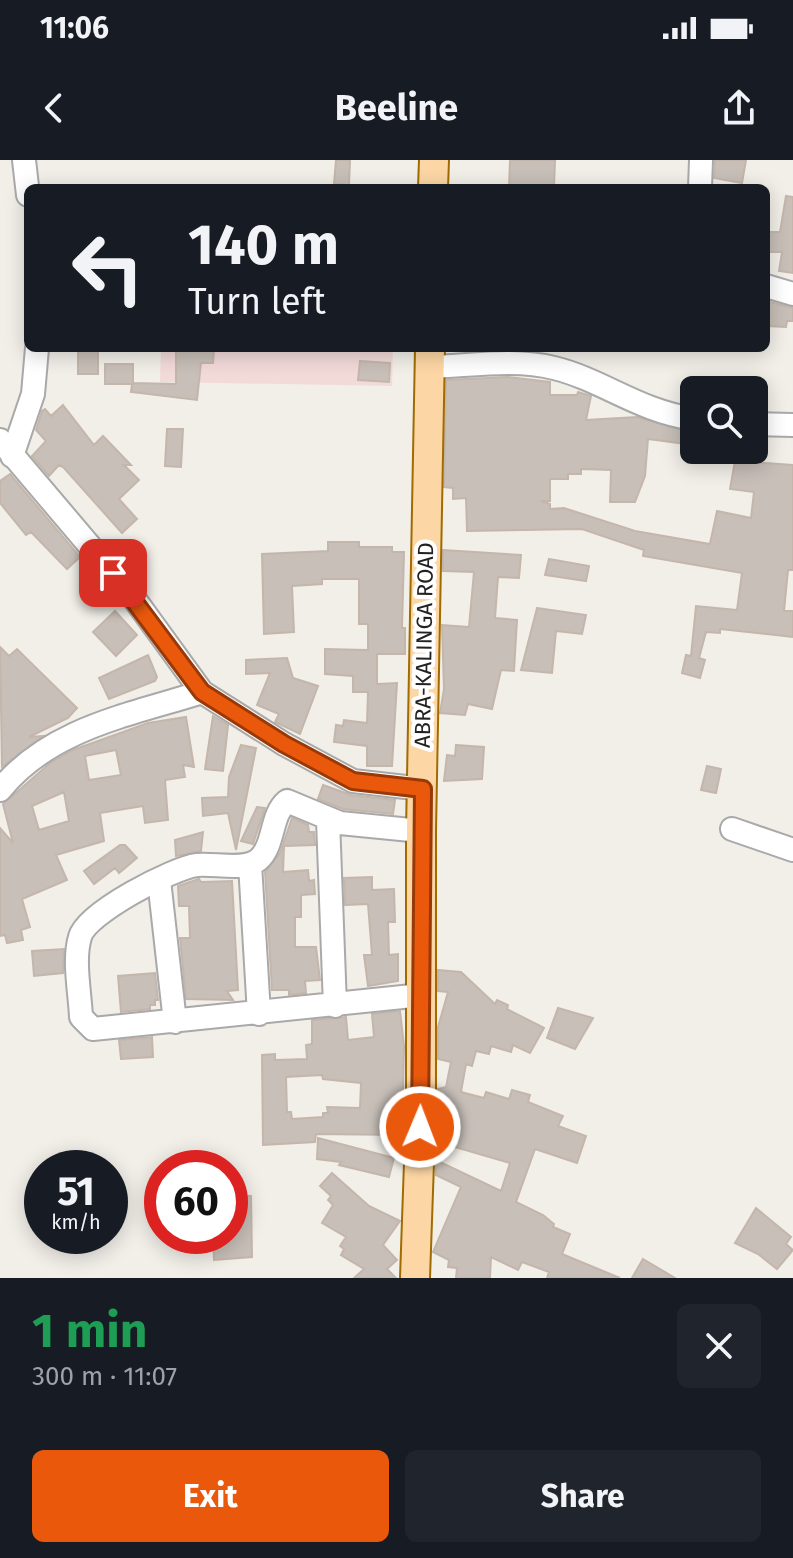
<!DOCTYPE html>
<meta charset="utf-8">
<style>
body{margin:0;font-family:"Fira Sans",sans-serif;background:#20242c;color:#f1f3f6;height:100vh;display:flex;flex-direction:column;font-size:30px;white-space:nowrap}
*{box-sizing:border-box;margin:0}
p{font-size:26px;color:#9ea1a6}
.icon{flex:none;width:44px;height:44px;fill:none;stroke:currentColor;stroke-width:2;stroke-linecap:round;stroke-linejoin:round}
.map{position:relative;height:1118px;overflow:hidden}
.sheet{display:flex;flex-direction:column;background:#171b24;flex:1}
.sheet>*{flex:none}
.hud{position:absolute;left:24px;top:24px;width:746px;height:168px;border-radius:12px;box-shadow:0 4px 20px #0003;background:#171b24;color:#f1f3f6;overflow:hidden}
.controls{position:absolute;left:680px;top:216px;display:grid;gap:16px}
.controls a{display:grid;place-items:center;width:88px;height:88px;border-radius:12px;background:#171b24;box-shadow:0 4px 20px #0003;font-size:40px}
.speed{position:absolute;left:24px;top:990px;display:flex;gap:16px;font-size:40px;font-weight:700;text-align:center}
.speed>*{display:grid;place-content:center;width:104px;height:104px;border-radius:50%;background:#171b24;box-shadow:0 4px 20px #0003;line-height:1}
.speed small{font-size:20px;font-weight:400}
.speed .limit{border:12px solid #d22;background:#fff;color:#111}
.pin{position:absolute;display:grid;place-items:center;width:68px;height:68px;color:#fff;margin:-34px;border-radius:16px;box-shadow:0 4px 12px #0006}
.me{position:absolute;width:88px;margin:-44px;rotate:1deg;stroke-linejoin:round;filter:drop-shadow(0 0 6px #0008)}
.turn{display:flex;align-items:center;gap:28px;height:168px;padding:0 32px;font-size:36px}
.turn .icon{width:104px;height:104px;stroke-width:2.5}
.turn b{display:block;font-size:56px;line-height:68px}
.round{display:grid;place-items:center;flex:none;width:84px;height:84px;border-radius:12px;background:#20242c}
.summary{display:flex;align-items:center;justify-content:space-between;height:136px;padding:0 32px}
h1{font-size:48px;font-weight:700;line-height:60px;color:#1e9e55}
.button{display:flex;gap:16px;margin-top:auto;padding:16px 32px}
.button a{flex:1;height:92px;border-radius:12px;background:#ea580c;color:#fff;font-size:32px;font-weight:700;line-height:92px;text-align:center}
.button a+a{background:#20242c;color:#f1f3f6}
.status{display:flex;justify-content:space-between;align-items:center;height:56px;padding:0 40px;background:#171b24;direction:ltr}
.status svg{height:22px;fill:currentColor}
header{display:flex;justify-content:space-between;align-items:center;height:104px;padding:0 32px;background:#171b24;font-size:36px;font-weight:700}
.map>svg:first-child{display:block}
.commercial{fill:#f2dad9}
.building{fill:#c7bfb8;stroke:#c4b6ab;stroke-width:2;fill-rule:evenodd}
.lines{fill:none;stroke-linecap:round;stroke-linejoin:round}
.minor-casing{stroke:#a9a9a9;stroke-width:26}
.major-casing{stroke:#a06b00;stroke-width:32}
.minor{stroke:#fff;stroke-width:22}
.major{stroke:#fcd6a4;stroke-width:28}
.route-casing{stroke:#983908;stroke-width:20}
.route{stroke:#ea580c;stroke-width:14}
.labels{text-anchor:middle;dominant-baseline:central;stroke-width:8;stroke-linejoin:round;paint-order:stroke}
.street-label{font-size:22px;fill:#222;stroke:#fff}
</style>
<div class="status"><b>11:06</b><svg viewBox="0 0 49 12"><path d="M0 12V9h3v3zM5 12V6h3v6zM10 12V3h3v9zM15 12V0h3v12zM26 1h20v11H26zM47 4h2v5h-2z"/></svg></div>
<header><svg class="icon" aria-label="back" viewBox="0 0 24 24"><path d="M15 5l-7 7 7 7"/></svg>Beeline<svg class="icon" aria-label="share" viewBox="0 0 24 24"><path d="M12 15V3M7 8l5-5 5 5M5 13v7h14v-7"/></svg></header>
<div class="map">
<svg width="793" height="1118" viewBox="0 0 793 1118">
<rect width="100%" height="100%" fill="#f2efe9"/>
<!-- commercial -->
<path class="commercial" d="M161 188H393L392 226 160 222Z"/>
<!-- building -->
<path class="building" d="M336 0H350L349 25 334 24Z
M510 0H555L554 28H509Z
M715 0H746L742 23 714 18Z
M786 36 793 37V113L779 111 782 92H766V72H780Z
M766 141 793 148V161H787L786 167 766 166Z
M78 188H98V214H78Z
M176 188H214L213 203H201L197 240 131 232 132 224H105V204H133V223L176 224Z
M360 201 390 203 389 222 358 220Z
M508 217 550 222V235H577L578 232 591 236 586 260 637 257 694 273V285L648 279 645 316 635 342H610L611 310 581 309V314H568V319H550V341H541L550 344V349L564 348 635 371 710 384 717 351 751 358 754 332 730 329 735 301 793 305V410H788L784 451H793V477L720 469V473L706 472 699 498 705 500 700 518 682 513 686 495 691 496 696 446 737 450 742 413 643 396 644 390 582 369 467 371 466 338 453 339V328L444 327 446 220Z
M63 245 94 285 103 276 131 305H124L139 320 119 339 137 359 122 373 64 308 59 305 49 316 32 296 46 281 36 270 42 251 45 249 51 256Z
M167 269H183L181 307 165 306Z
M10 314 80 397 67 409 31 372 26 375 0 343V321Z
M328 382H359V387H392V392H404L402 468H405V494H377V524L397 523 392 606H367V586L334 582 336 565 343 566 344 560 367 563 368 532H353V516L325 514V489L368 490V464H359V419H322V424L292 426 294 472 264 474 262 394 328 391Z
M443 390 521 395 519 418 498 417 495 458 517 460 514 511 501 510 492 549 468 544 465 555 440 553 444 529 442 465 469 467 474 412 443 411Z
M549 399 589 406 586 421 545 415Z
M537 448 586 455 582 474 556 471 552 513 521 510Z
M115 451 137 475 116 496 93 472Z
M0 487 9 496 17 489 77 548 68 558 29 577 43 576 2 607Z
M148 495 157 517 155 521 109 539 99 518Z
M287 498 293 518 318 526 300 574 275 562 279 554 257 545 270 513 246 514V500Z
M213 556 228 565 223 611 205 609Z
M186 557 194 607 183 605 185 617 165 620 168 660 145 663 143 646 100 653 104 681 56 695 67 720 22 739 30 767 21 770 23 780 7 783 5 775 0 776V668L13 683 3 644 50 603 73 590 148 563ZM116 590 121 615 89 620 85 596ZM64 632 69 661 39 670 32 646Z
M241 585 256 588 236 690 228 653 203 656 202 638 228 637 229 617Z
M456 585 484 587 482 619 444 621 447 595 455 596Z
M707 606 721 609 716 633 701 630Z
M323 625 351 635 395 640 393 654 343 649 318 639Z
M257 647 265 648 253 684 241 681Z
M292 658 308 665 309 672H314L315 685 284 686 283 712 308 710 309 721 314 720 315 734 301 735V757H295V787H316L320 820 305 821 306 833 289 835V830H272L265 712 280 693Z
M203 672 201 691 176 696 175 680Z
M120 685H125L137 698 119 713 115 708 94 724 84 711Z
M372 717V730L394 729 395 762H388L389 795 398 794V821L368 826 364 795H372L368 744 345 745 344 718Z
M199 719 201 722 232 721 238 830 227 831 233 840 186 839 180 778H190L189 746H179L178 726Z
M64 789 63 813 34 816 32 791Z
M438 810 461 812 495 844 497 840 508 845 507 849 544 868 530 893 513 885 511 892 491 886 489 894 476 891 472 906 466 904 461 932 484 938 486 932 509 939 512 930 530 935 528 942 563 956 558 966 586 976 577 1003 535 989 516 1042 543 1055 554 1064 553 1067 570 1074 562 1094 620 1118H547L549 1112 522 1102 518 1110 491 1097 490 1118H456L457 1108 448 1107 449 1100 433 1092 461 1027 436 1015V1000L501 1031 510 1003 441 983 445 977 437 975 438 929 446 927 451 902 438 899V867L448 832 438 831Z
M155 813 158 840H155V845H150V849L121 852 118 816Z
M558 848 593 858 575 889 547 878Z
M400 851 404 886 402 975 316 974 315 982 263 985 262 895 275 894V900L307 899 306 885 312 884V860L346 857 348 880 374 877 372 854ZM322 915 323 919 361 923 360 948 327 947 328 953H323V957L292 959 291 952H287L286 917Z
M152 877 153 897 121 899 119 880Z
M318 978 394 998 389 1017 339 1005 341 1002 317 999Z
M332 1013 369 1046 400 1061 383 1085 397 1100 387 1109 396 1118H354L364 1109 341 1095 344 1089 340 1086 346 1077 322 1063 333 1045 328 1040 331 1036 320 1026Z
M230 1035 251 1036 252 1097 214 1100 213 1076H230Z
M756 1048 791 1077 786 1084 793 1090 777 1109 758 1094 735 1083Z
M643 1099 675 1118H632Z"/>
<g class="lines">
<!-- minor casing -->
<g class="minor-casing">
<path id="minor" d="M24 0 28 35
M700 28 701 0
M766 126 793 134
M429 207C469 206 515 198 554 208 603 220 638 251 694 259
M754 264 793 265
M0 280 133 437 202 532 284 584 353 621 423 629
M12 296 33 234 37 188
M0 630C50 568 130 555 202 532
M328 660 335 846
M732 669 793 690
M421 671 340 663 287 641C270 655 275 686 258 700 244 711 214 703 197 705 173 708 86 753 80 777 73 800 80 833 81 857L93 869 422 835
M250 704 259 854
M159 720 175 862"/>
</g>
<!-- major casing -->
<g class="major-casing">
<path id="major" d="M433 28 434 0
M415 1118 421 945V671L430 188"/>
</g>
<!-- minor -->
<use href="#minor" class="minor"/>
<!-- major -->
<use href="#major" class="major"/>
</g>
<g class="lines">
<!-- route casing -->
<g class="route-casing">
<path id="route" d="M113 413 202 532 284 584 353 621 423 629 420 967"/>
</g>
<!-- route -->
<use href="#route" class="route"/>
</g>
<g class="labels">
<!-- street labels -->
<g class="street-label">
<text transform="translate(424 485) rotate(-89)">ABRA-KALINGA ROAD</text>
</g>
</g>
</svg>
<div class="controls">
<a><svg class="icon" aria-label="search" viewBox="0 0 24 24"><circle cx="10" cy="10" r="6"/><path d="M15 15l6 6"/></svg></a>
</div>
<div class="speed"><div>51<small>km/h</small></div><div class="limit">60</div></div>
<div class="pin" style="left:113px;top:413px;background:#d93025"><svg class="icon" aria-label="arrive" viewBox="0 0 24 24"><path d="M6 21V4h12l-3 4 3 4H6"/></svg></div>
<svg class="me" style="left:420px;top:967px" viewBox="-20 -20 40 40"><circle r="17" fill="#ea580c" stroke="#fff" stroke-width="3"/><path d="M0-11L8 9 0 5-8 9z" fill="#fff"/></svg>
<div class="hud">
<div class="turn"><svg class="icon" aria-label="left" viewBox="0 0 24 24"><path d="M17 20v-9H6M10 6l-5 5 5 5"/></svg><div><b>140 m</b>Turn left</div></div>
</div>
</div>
<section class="sheet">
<div class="summary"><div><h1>1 min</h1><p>300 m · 11:07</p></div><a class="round"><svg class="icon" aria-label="close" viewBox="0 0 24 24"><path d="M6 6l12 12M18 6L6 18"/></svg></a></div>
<div class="button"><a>Exit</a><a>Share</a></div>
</section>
